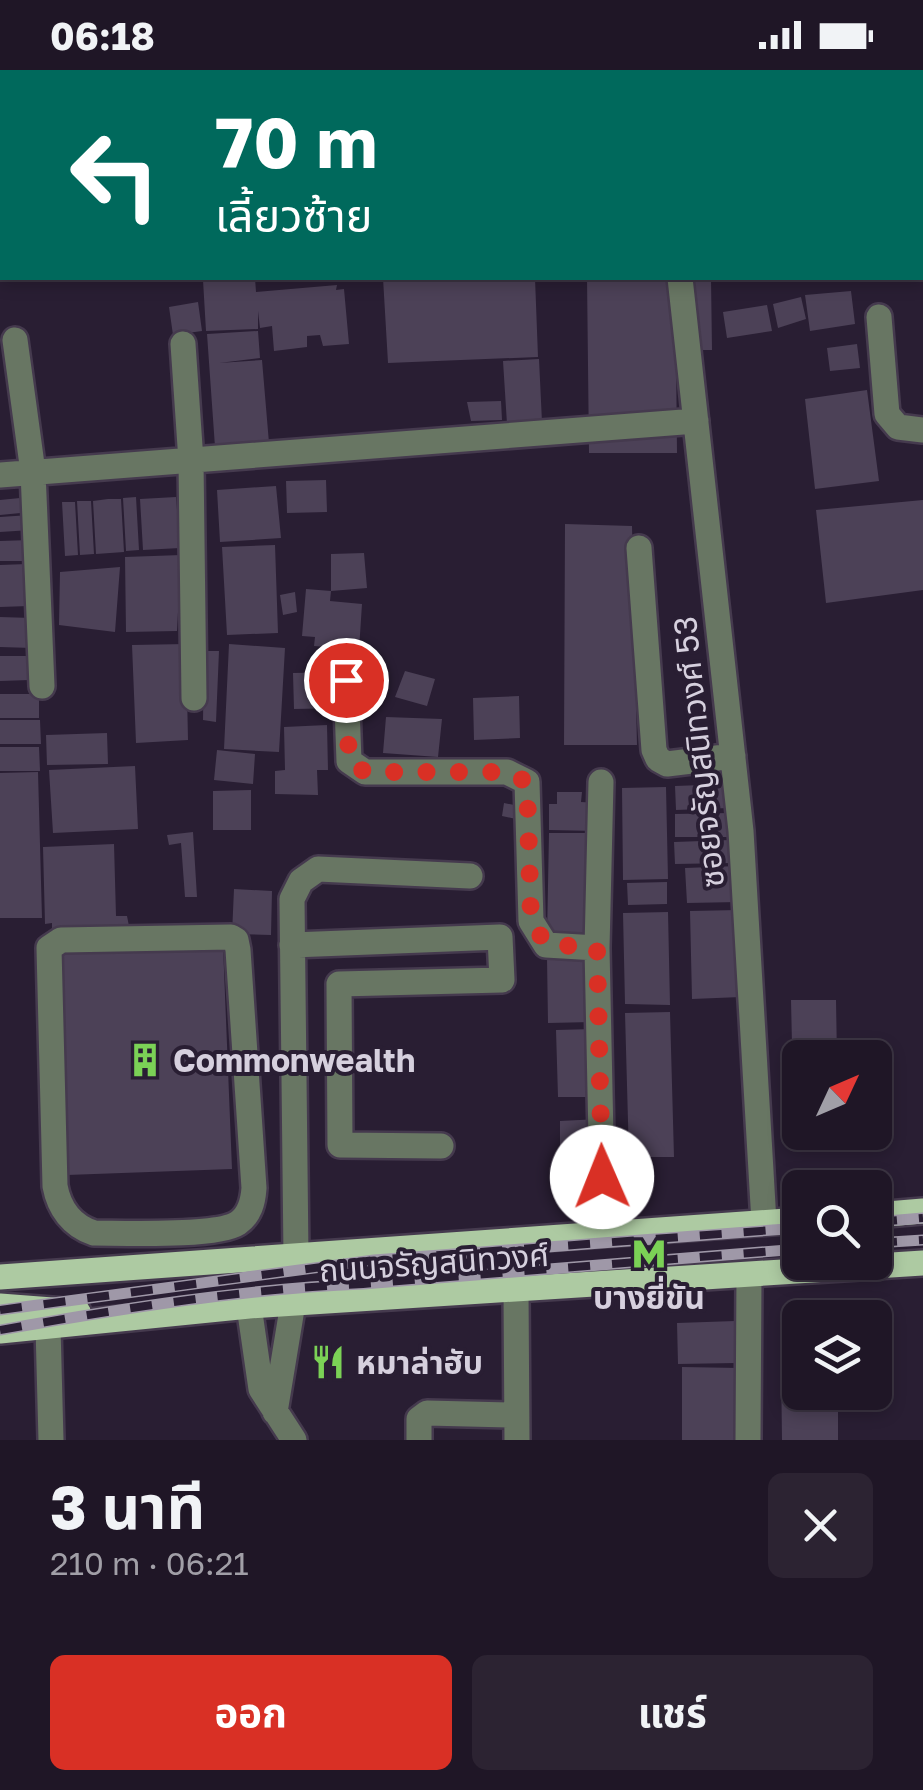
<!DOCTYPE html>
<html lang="th">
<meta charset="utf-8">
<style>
body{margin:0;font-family:"Golos Text","Noto Sans Thai",sans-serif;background:#2c2332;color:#f1f3f6;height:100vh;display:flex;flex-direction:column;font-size:38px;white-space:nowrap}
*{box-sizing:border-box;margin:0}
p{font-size:32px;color:#a19fa7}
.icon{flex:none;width:55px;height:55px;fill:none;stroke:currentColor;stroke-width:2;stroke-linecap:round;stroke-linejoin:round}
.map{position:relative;height:1370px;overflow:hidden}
.side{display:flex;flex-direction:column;background:#1f1626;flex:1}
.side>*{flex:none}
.guide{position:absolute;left:0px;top:0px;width:925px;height:210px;box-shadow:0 5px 15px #0003,0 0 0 2px #3c3543;background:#00695c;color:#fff;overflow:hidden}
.needle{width:65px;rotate:46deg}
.controls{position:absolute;left:782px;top:970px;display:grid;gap:20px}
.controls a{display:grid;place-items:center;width:110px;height:110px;border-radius:15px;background:#1f1626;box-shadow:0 5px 15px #0003,0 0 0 2px #3c3543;font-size:50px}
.pin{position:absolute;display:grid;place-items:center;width:85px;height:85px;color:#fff;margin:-42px;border:5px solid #fff;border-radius:50%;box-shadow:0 2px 10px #0007}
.me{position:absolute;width:110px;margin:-55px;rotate:359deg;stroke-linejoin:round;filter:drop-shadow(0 0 8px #0008)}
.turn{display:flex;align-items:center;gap:35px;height:210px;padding:0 50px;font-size:45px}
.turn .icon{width:130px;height:130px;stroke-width:2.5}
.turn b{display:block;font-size:70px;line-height:85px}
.round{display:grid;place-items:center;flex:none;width:105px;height:105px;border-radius:15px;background:#2c2332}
.head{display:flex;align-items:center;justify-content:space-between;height:170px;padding:0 50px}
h1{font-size:60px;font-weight:700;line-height:75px}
.cta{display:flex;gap:20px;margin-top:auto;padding:20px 50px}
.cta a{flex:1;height:115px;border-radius:15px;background:#d93025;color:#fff;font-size:40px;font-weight:700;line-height:115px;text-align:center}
.cta a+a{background:#2c2332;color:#f1f3f6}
.status{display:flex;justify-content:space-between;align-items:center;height:70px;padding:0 50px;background:#1f1626;direction:ltr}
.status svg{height:28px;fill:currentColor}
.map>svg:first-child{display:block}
.building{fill:#4c4157}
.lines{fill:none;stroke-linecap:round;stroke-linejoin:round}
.minor-casing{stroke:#453a4e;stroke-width:30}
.major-casing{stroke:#453a4e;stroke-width:30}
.minor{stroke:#687663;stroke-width:25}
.major{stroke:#adcaa2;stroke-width:25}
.rail-casing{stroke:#9f98a8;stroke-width:11}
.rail{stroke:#291e33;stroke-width:8;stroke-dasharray:22;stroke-linecap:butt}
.route{stroke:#d93025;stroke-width:18;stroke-dasharray:0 32.4}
.labels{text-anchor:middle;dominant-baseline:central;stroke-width:8;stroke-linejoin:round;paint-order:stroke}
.street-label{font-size:32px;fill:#d6d0de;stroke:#291e33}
.poi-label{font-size:32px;font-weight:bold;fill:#d6d0de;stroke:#291e33;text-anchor:start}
</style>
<div class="status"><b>06:18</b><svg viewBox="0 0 49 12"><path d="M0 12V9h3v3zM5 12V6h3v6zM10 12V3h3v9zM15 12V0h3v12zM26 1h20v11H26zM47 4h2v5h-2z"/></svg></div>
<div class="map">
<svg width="923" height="1370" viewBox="0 0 923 1370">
<rect width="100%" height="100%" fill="#291e33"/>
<!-- building -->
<path class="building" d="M255 208 256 222 337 215 336 220 344 219 349 274 323 276 320 265 307 266V277L274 281 272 256 260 258 258 241V259L206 261 203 210Z
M383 208H535L538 287 388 293Z
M587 208H711L712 280H676L677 383H589Z
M851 221 855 254 810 261 805 225Z
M801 227 806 249 778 258 773 234Z
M198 232 202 261 173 265 169 237Z
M767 235 772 261 727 268 723 242Z
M258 261 260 288 219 293 262 290 269 373 215 377 207 264Z
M857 274 860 298 830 301 827 278Z
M539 289 542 352 507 354 503 291Z
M867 320 879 411 815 419 805 329Z
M501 331 502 350 471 351 467 332Z
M326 410 327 442 287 443 286 411Z
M276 416 281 468 220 472 217 420Z
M30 427 31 442 0 445V430Z
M136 427 139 480 126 481 123 428Z
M176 427 180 478 143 480 140 429Z
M108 429H121L124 482 96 484 93 431Z
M923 430V520L826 533 816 440Z
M77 431H91L94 484 80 485Z
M62 432H75L78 485 65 486Z
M30 445 31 460 0 462V447Z
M565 454 632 456 637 675H564Z
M30 470 31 491H0V471Z
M275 475 278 563 227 565 222 477Z
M364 483 367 518 331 521V484Z
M181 485 177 561 126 562 125 487Z
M27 494 29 536 0 537V495Z
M120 497 115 562 59 555 60 502Z
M306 519 331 521 330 531 362 534 359 580 314 576 315 567 302 566Z
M295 522 297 542 283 545 280 525Z
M0 547 32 548V578L0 577Z
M186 574 188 670 136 673 132 575Z
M229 574 285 578 279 682 224 679Z
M204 581H219L216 652 203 650Z
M0 586H30V610L0 611Z
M405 601 435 609 427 636 395 627Z
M341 602 342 638 294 639 293 603Z
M0 624H39V648H0Z
M519 626 520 668 474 670 473 628Z
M386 647 442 649 438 687 383 683Z
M0 650H40L41 674H0Z
M327 655 328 700H317L318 725 275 724V701L285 700 284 657Z
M107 663 108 694 47 695 46 665Z
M0 677H39L40 701H0Z
M217 680 255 684 253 714 214 710Z
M135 696 138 759 53 763 49 700Z
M38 702 42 848H0V703Z
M728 714 729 738 676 740 675 716Z
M666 717 668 809 623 810 622 718Z
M251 720V760H213V721Z
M557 722H582L581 732 598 733V761L549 760V734H557Z
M504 733 525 737 521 750 502 746Z
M730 743 731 767H675V744Z
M193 762 197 827H185L181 773 169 775 167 765Z
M549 763H593L592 869 547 867Z
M730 770 731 793 675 794 674 772Z
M114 774 116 846H127L129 856 52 859V853L45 854 43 777Z
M738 796 739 832 687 833 685 798Z
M667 812V834L628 835 627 813Z
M234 819 272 821 271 865 232 864Z
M738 840 741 927 692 929 690 841Z
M668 842 670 935 625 934 623 843Z
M223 875 232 1099 67 1105 58 880Z
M591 887 593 952 548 953 547 888Z
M791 930H836L837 988H800V1065H794Z
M670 942 674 1087H629L625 943Z
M594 959 595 1027H558L556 960Z
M599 1049V1091L560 1090V1051Z
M791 1240 829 1241V1248H800V1287L789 1286Z
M735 1251 736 1293 678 1294 677 1253Z
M781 1294H800V1322H838V1370H782Z
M682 1297 739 1298 738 1370H682Z"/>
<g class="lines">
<!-- minor casing -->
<g class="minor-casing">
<path id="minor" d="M330 1 333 0
M922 44H923
M680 208 741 761 764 1152
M879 247 887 344 898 357 923 360
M15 270 33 402 42 616
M183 274 191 391 194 628
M0 405 696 351
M639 478 654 680 658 689 667 694 733 686
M346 609 349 691 365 702H507L527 712 531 851 546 875 597 878
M601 712 597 878 603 1163
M231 867 236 870 238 880 254 1118C253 1132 250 1145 238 1153 217 1167 123 1163 94 1163 72 1156 59 1138 55 1116L49 878 61 870Z
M292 875 500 867 502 910 339 914 340 1075 441 1076
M296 1186 292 829 301 811 318 799 470 806
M516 1220 517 1370
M249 1236 261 1319 294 1370
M48 1257 51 1370
M275 1342 293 1233
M419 1370V1349L427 1343 509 1345
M748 1370 749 1205"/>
</g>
<!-- major casing -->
<g class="major-casing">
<path id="major" d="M875 1145 923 1141
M0 1207 800 1150
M0 1236 78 1242
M0 1261 249 1236 923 1193"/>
</g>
<!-- minor -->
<use href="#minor" class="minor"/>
<!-- major -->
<use href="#major" class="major"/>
<!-- rail casing -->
<g class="rail-casing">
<path id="rail" d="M875 1152 923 1148
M875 1173 923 1170
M0 1240 374 1190 800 1158
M0 1260C120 1239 241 1219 363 1214L800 1179"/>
</g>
<!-- rail -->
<use href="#rail" class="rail"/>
</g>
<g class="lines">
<!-- route -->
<path class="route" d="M346 610 349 691 365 702H507L527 712 531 851 546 874 597 878 602 1107"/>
</g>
<!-- icons -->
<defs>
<g id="building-bare" transform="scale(2.7)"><path d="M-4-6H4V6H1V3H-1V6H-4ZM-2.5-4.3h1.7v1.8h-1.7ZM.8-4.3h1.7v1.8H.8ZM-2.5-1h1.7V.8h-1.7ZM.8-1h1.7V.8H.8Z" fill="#7bd156" stroke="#291e33" stroke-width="2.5" paint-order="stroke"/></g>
<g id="metro-bare" transform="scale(2.7)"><path d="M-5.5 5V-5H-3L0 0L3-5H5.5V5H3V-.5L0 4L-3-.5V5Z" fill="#7bd156" stroke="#291e33" stroke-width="2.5" paint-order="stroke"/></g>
<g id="restaurant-bare" transform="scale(2.7)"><path d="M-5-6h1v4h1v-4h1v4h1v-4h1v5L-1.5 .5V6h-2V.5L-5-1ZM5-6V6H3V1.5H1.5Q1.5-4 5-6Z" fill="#7bd156" stroke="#291e33" stroke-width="2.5" paint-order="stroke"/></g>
</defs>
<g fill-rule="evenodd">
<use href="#building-bare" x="145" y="990"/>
<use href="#metro-bare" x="649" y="1184"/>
<use href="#restaurant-bare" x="328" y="1292"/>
</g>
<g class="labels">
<!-- street labels -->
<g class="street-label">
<text transform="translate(698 682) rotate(-96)">ซอยจรัญสนิทวงศ์ 53</text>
<text transform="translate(434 1192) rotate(-4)">ถนนจรัญสนิทวงศ์</text>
</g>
<!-- poi labels -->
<g class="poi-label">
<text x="173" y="990">Commonwealth</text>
<text x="649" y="1227" text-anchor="middle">บางยี่ขัน</text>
<text x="356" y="1292">หมาล่าฮับ</text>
</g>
</g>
</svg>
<div class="controls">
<a><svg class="needle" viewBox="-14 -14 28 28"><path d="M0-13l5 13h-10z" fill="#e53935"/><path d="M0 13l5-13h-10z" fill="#a19fa7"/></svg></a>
<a><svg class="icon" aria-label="search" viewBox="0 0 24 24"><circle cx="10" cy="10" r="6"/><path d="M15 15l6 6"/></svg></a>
<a><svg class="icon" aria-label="layers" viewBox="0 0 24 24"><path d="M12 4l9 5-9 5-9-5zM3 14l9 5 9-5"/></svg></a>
</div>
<div class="pin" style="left:346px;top:610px;background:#d93025"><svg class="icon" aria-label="arrive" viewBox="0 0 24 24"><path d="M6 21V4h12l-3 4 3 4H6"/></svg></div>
<svg class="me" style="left:602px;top:1107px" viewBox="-20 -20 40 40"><circle r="19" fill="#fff"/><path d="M0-13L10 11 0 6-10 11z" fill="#d93025"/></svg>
<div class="guide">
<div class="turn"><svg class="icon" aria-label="left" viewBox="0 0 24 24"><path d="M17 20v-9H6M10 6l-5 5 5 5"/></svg><div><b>70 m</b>เลี้ยวซ้าย</div></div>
</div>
</div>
<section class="side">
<div class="head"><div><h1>3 นาที</h1><p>210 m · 06:21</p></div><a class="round"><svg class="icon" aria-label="close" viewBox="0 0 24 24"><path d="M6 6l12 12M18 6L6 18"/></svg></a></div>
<div class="cta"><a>ออก</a><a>แชร์</a></div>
</section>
